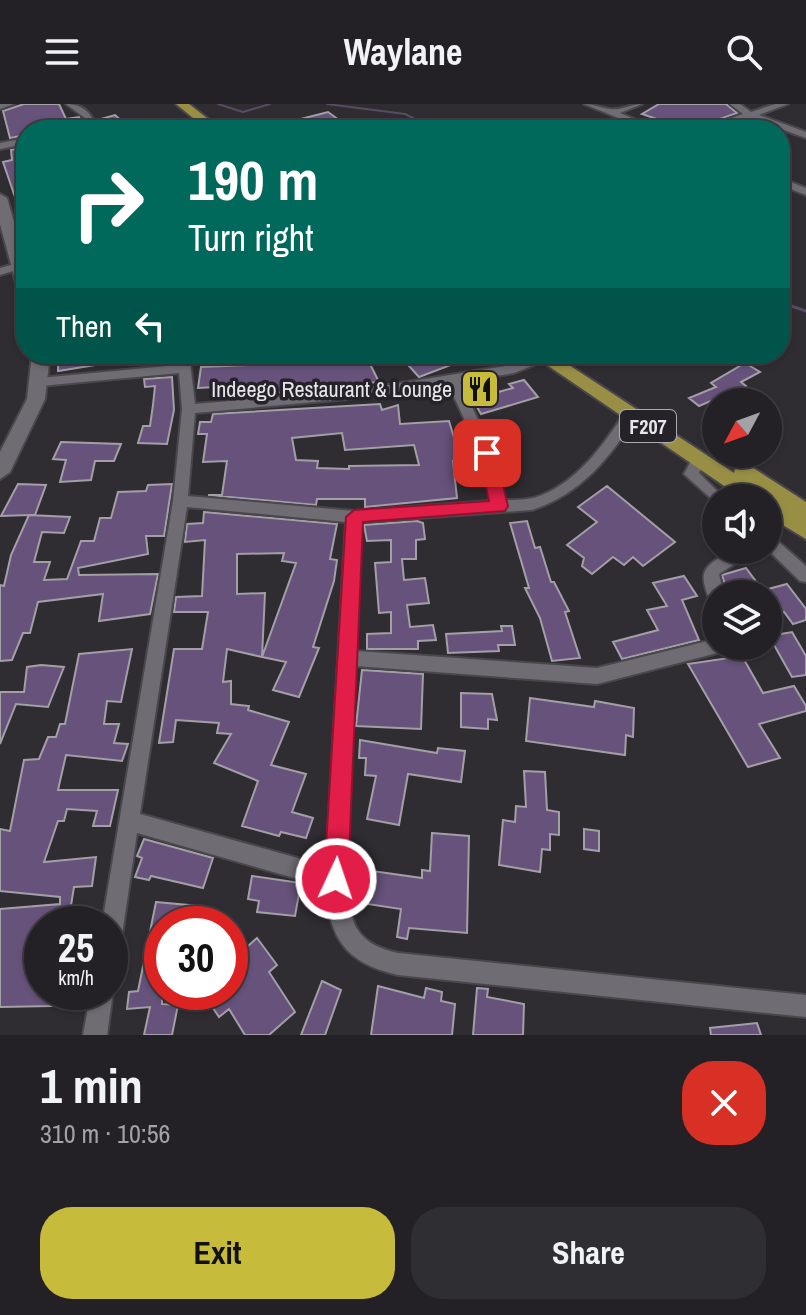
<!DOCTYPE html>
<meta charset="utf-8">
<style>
body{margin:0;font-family:"Archivo Narrow",sans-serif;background:#2f2e32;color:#f1f3f6;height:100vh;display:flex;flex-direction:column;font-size:30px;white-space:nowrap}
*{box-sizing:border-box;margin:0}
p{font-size:26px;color:#a3a3a7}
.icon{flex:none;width:44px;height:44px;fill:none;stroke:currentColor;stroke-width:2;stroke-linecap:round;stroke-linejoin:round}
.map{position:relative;height:931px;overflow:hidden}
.drawer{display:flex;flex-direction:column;background:#232126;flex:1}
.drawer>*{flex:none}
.guide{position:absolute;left:16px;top:16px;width:774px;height:244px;border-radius:32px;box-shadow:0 2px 6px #0004,0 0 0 2px #403e43;background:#00695c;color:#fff;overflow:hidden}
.needle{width:52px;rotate:229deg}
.controls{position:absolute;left:702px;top:284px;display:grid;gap:16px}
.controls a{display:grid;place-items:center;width:80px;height:80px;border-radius:50%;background:#232126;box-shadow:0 2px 6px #0004,0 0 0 2px #403e43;font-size:40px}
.speed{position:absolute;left:24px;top:802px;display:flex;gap:16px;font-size:40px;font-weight:700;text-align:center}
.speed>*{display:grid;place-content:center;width:104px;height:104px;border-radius:50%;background:#232126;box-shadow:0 2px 6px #0004,0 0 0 2px #403e43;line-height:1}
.speed small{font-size:20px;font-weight:400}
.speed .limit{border:12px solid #d22;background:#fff;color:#111}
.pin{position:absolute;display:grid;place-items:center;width:68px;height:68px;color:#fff;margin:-34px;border-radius:16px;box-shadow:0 4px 12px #0006}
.me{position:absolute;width:88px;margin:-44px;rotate:3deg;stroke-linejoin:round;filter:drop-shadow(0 0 6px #0008)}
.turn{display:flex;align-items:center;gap:28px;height:168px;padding:0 40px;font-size:36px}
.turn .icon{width:104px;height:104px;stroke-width:2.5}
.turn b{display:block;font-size:56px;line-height:68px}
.then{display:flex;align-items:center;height:76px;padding:0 40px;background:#0003;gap:16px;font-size:30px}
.round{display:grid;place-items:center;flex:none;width:84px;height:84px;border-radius:32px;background:#2f2e32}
.overview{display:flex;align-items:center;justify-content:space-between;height:136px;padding:0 40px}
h1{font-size:48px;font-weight:700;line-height:60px}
.cta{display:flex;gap:16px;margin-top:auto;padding:16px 40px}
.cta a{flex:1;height:92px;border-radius:32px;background:#c7bb3b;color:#111;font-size:32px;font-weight:700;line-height:92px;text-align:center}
.cta a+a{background:#2f2e32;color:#f1f3f6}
header{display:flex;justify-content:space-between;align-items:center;height:104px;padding:0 40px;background:#232126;font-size:36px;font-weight:700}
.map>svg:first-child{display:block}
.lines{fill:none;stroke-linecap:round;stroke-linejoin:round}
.stream-far1{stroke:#584b64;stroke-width:2}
.stream{stroke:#584b64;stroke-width:3}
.building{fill:#66527b;stroke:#a29fa6;stroke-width:2;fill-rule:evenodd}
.minor-casing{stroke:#49474c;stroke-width:4}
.secondary-casing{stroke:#49474c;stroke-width:4}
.primary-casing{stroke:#49474c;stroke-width:4}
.minor{fill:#706c74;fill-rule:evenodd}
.secondary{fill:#706c74;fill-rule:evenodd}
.primary{fill:#988f45;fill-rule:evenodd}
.route{fill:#e11d48;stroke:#92132f;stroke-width:2}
.labels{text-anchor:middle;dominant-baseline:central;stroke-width:7;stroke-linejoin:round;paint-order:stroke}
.shield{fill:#252229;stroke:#aeabb0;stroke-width:2}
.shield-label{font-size:20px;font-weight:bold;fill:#e8e6ea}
.poi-label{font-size:22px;fill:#e8e6ea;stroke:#252229;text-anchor:end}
</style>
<header><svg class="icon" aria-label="menu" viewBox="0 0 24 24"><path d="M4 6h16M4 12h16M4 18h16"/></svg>Waylane<svg class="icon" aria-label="search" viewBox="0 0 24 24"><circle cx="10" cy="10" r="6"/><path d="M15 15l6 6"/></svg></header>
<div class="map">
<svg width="806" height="931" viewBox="0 0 806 931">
<rect width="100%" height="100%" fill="#2f2c32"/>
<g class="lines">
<!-- stream-far1 -->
<path class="stream-far1" d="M218 0 243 8 270 0
M327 0 405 10 437 26"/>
<!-- stream -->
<path class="stream" d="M780 198 806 207"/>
</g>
<!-- building -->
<path class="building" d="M24 0H59L66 15 79 13 85 26H26V31L10 34 3 7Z
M659 0H726L737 9 689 26 642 10Z
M328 8 339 16 327 19 338 26H274L273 22Z
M115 11 128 23 105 26 97 16Z
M26 43V125L3 58 12 56 11 46Z
M58 250H127V256L58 267Z
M328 250H365L379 278 215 295 216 283 198 284 201 263 304 259Z
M398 250H445L456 259 419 273Z
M745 259 760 268 741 278 746 282 699 302 689 294 716 283 711 279Z
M172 273 174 306 167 340 138 339 143 322H150L153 301 155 282 145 283 144 275Z
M524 276 538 293 481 310 465 282 481 278 491 290 513 284 509 280Z
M380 300 382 306 398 301 400 320 449 317 461 357H453L457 394 365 403V395H317L316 401 208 391H222L227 357 203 358 207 330H198L200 318H211L213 310ZM342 329 345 346 414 341 419 361 349 362V365L317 364 318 357 296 356 292 334Z
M61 338 121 340 114 357H95L91 376 60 378 66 356 53 355Z
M18 380 46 381 35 411H29L70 413 64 429 42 428 34 458H50L44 476 67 475 81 437H94L100 414H111L118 388 146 387 148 381 172 380 164 432H146L148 450 78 464 79 471 158 470 150 510 99 517 103 490 38 498 30 529H23L12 556 0 557V481L4 482 11 451 29 411 1 412Z
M607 382 675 438 643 462 633 453 624 461 613 453 592 470 582 462 584 454 567 441 597 418 578 403Z
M204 408 337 420 330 455 337 456 334 477 313 543 319 544 299 593 273 586 286 558 262 553 296 459 282 457 284 449 237 450V490L265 489 262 553 227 545 223 578 231 577V600L249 602 248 606 289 618 271 661 306 670 292 708 313 714 306 734 281 728 279 732 242 722 258 677 214 659 231 630 217 629 219 619 176 616 173 638 159 639 174 545H202L208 508H174L176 493 202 492 205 436 185 438 187 420 203 419Z
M417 417 423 419 425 435 416 436V455H402L404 476 425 474 429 499 407 501 410 523 433 521 436 536 418 537V545H367V530L391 529V508L379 509 375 459 391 458V436L367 437 364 421Z
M527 417 535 444 540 443 551 478H554L569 507 565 508 580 554 552 557 540 514 525 484H529L510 419Z
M746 464 761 484 728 490 722 471Z
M684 472 697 492 682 496 699 536 622 555 613 538 658 526 647 506 667 502 653 479Z
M787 480 806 505V516L793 520 784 508 768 512V485Z
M501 522H512L515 541H498L499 547 448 549 446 530 502 527Z
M792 528 806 552V571L792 573 769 532Z
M132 545 121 598 107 597 104 620H119L114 639 128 640 122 657 66 651 58 686H118L110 722H93L97 707 67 705 64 717H58L44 758 96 753 92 782 74 783 68 820H42V888H55L52 902 0 903V805L60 800V793L0 787V725L10 727 24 656 39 655 48 633H56L60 620H65L79 550Z
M742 552 763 589 794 582 806 602V607L759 620 780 654 748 663 688 560Z
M41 561 64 563 48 603 16 600 0 640V588H24L27 563Z
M362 566 423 570 421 625 356 622Z
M461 589 492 590 497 616 488 615V625L461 623Z
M530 594 594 603 595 597 634 604 633 633 626 631 625 651 526 637Z
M360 636 437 649 438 644 465 647 461 678 408 670 399 721 367 715 376 672 365 671 366 654H359Z
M524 667 545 668 547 706 559 708V731L550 730V746L542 745 540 768 499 761 503 716 515 718 516 702 526 703Z
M584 725 599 727V747L584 745Z
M432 729 469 732 467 829 409 824 407 835 397 833 401 805 354 798V765L359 766 360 759 373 761 372 767 422 774V766L430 767Z
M144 735 213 754 203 784 151 772 149 776 135 773 142 754 137 752Z
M252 772 301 779 295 812 257 808 259 797 248 795Z
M156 798 199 802 194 820H162V900L178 901 172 931H144L150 903 127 905 129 888 138 887Z
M257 834 277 861 269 868 295 908 269 931H245L229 905 219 913 202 888H230V858Z
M322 877 341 886 325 931H301Z
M378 882 424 894 426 884 442 888 441 897 455 900 452 931H371Z
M477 884 488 885 487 893 524 900 523 931H473Z
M757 919 761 931H711L710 924Z"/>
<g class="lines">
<!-- minor casing -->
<g class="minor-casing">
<path id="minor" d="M0 0H14L0 5Z
M66 0C83 0 93 10 97 26H89L85 14Z
M584 0C594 0 600 4 610 5 619 7 632 0 642 0L620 9 660 26H648Z
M730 0H740L751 8 775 0H788L759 11 806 28V34L750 14 711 26H698L743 10Z
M26 34V40L0 45V39Z
M780 74 806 84V91L780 81Z
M18 159 22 160V164L0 171V164Z
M177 250H189L195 300 358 286 511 261 539 250H547V256L514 269 460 278 494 349 505 396C518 396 531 396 542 391 579 376 604 340 625 308H635L637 311C610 354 581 390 532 406L361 418 356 547 597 564 716 535V542H728L725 547 597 580 355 562C353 609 337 794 357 825 367 840 381 845 398 849L806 891V913L398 871C346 859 329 835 326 783L137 729 121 838 118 846 110 849V820H102L173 397 182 305 179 269 40 282 33 278 40 274 178 261ZM448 280 480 349 491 397 354 407 188 392 195 309 358 294ZM187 403 346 418 326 762 140 710Z
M699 350 706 355 699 369 724 394H716V399L684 370 694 351Z
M768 431 773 433 806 462V478L800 477 768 446Z
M732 446H752L750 450 719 470 724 490H716V498L710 496C696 465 706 462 732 446Z
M110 880 113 888 107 931H83L91 888H110Z"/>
</g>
<!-- secondary casing -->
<g class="secondary-casing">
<path id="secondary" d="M0 90 7 94 26 159V191L18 186 0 120Z
M32 250H50L45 295 10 368 0 375V348L27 295Z"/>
</g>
<!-- primary casing -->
<g class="primary-casing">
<path id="primary" d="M176 0H189L222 26H208Z
M531 250H552L734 369 736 362H750L806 398V435L768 412V394L771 395 766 392 742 394Z"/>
</g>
<!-- minor -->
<use href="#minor" class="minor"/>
<!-- secondary -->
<use href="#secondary" class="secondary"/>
<!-- primary -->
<use href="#primary" class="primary"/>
</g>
<!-- route -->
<path class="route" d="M487 343 495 349 508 402 505 407 363 418 348 775 345 783 336 787 328 783 324 775 346 413 354 406 489 397 479 349Z"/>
<!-- icons -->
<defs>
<g id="restaurant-square" transform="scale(2)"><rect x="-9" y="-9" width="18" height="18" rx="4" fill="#c7bb3b" stroke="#252229"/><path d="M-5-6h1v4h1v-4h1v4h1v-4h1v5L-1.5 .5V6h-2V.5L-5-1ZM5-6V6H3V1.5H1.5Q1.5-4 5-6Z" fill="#111"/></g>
</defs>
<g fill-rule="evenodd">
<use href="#restaurant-square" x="480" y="285"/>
</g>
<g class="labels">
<!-- shield labels -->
<rect class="shield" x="620" y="306" width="56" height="32" rx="6"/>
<g class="shield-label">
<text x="648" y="322">F207</text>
</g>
<!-- poi labels -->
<g class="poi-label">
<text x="452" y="285">Indeego Restaurant &amp; Lounge</text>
</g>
</g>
</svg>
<div class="controls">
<a><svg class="needle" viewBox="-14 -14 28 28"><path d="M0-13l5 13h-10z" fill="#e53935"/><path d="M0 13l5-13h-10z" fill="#a3a3a7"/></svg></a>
<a><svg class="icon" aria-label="sound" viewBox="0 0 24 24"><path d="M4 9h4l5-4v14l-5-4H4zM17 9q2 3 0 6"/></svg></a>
<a><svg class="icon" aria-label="layers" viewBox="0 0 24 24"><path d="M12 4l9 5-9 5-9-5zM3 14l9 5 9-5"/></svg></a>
</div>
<div class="speed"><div>25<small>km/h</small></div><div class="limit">30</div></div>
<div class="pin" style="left:487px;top:349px;background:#d93025"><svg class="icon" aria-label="arrive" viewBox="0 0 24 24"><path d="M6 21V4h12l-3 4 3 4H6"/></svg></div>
<svg class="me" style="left:336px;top:775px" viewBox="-20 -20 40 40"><circle r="17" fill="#e11d48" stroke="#fff" stroke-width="3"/><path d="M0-11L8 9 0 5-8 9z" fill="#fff"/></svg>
<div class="guide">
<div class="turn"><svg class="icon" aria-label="right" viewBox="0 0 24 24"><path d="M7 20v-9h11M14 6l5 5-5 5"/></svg><div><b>190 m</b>Turn right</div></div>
<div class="then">Then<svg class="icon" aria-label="left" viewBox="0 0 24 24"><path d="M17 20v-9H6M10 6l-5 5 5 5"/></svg></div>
</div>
</div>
<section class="drawer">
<div class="overview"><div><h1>1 min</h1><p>310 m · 10:56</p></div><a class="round" style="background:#d93025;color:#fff"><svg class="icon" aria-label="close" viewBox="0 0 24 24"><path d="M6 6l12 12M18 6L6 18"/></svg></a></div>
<div class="cta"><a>Exit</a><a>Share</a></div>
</section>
